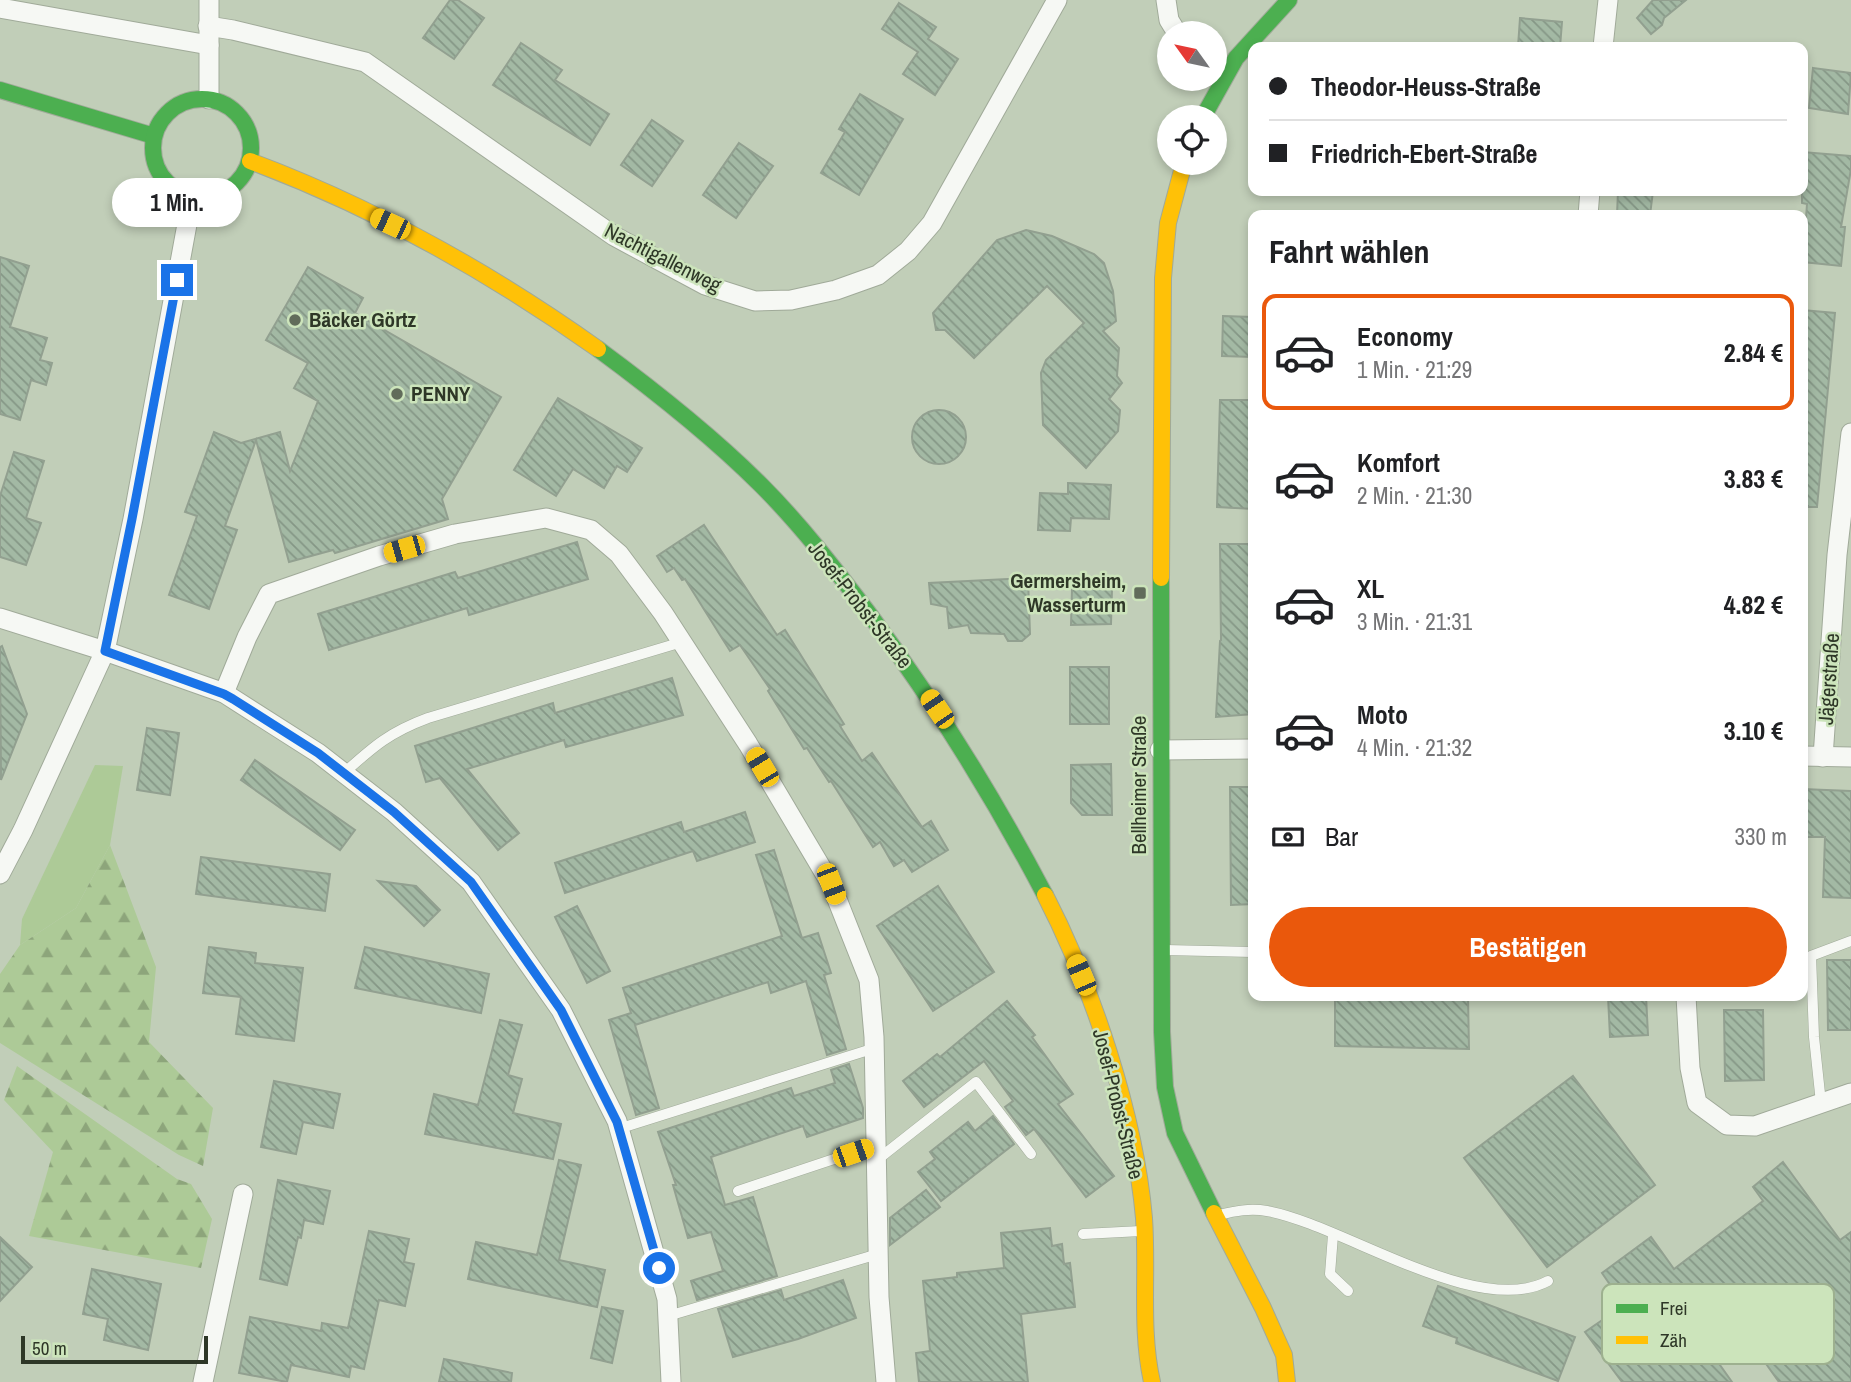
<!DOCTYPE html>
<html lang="de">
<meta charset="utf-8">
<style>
body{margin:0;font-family:"Archivo Narrow",sans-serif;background:#f2f2f2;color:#202124;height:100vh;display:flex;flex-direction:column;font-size:26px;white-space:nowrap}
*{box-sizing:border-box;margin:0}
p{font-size:23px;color:#757577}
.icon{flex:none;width:38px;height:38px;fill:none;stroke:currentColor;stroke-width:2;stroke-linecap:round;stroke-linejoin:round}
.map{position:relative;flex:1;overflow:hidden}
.details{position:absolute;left:1248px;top:210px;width:560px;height:791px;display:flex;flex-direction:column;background:#fff;border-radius:14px;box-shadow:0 4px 10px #0003}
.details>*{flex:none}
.top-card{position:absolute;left:1248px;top:42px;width:560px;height:154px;border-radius:14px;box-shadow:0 4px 10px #0003;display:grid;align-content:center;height:154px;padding:0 21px;background:#fff}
.needle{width:46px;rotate:303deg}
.controls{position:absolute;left:1157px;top:21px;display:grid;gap:14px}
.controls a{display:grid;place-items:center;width:70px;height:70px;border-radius:50%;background:#fff;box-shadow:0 4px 10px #0003;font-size:35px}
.scale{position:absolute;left:21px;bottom:18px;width:187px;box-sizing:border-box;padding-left:7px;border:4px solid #2e3727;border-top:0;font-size:19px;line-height:24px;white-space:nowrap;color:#2e3727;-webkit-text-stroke:5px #cce4bb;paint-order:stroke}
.end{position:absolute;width:32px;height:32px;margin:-16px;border:9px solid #1a73e8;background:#fff;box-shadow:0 0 0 4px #fff}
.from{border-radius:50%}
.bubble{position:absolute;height:49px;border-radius:24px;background:#fff;box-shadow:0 4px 10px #0003;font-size:23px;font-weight:800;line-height:49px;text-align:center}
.car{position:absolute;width:21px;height:42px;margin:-21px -10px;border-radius:9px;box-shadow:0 0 5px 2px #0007;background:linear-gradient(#f5c518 24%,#345 0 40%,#f5c518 0 76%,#345 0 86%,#f5c518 0)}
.top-card b{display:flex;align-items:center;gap:24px;height:66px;font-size:26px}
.top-card b+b{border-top:2px solid #e0e0e0}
.top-card i{width:18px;height:18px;background:#202124}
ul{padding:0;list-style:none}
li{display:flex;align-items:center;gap:21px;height:116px;margin:0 14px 10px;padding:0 7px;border:4px solid transparent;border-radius:14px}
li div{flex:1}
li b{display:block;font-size:26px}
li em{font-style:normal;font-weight:800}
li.on{border-color:#ea580c}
li>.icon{width:63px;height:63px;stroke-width:1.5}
h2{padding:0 21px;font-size:32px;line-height:84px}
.pay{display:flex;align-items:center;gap:18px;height:77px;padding:0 21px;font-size:26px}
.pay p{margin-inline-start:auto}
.primary-button{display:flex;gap:14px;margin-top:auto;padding:14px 21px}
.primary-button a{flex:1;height:80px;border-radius:42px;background:#ea580c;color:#fff;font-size:28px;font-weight:800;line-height:80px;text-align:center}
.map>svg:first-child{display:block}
.grass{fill:#adca97}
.forest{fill:url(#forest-firs)}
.building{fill:url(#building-back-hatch);stroke:#92a090;stroke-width:2}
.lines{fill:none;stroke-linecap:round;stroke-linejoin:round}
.lane-casing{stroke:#a0aa99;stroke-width:11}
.street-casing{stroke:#a0aa99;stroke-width:21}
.fast-casing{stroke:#a0aa99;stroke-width:18}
.slow-casing{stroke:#a0aa99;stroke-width:18}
.lane{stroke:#f6f8f4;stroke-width:10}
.street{stroke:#f6f8f4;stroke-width:19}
.fast{stroke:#4caf50;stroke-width:16}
.slow{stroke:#ffc107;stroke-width:16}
.route{stroke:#1a73e8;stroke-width:9}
.poi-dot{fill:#616c5a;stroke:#cce4bb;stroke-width:2.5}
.labels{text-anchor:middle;stroke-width:5;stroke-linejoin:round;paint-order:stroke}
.street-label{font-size:21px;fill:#2e3727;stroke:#cce4bb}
.poi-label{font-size:21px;font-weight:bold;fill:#2e3727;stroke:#cce4bb;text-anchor:start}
.key{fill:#cce4bb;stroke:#9db08f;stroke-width:2}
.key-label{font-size:19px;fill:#2e3727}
</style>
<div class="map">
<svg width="1851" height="1382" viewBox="0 0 1851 1382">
<defs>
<pattern id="forest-firs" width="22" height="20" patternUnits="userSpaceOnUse" patternTransform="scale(1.75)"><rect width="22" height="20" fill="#adca97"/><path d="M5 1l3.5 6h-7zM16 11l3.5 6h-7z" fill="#8da57b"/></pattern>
<pattern id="building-back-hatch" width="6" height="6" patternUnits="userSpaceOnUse" patternTransform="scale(1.75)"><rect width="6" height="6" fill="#a3b9a4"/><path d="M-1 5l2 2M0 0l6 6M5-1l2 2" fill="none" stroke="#859786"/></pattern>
</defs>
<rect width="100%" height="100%" fill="#c1ceb8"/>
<path class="grass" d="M95,765l28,1 -13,79 -34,63 -56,37 2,-26z"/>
<g class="forest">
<path d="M110,845l46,122 -7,75 64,66 -10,58 -24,-11 -179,-112v-69l20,-29 56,-37z"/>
<path d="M17,1066l160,113 14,5 21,35 -11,49 -172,-32 24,-84 -49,-52z"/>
</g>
<g class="building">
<path d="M450,0h8l26,18 -30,41 -31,-21z"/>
<path d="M1653,0h33l-22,18 -2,7 -11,9 -14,-16z"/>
<path d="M899,3l37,24 -8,12 30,20 -23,36 -32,-21 15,-22 -36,-23z"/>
<path d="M1520,18l42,4 -2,25h-42z"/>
<path d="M521,43l41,27 -7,10 54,34 -19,31 -97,-60z"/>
<path d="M1813,68l38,5 -3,41 -39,-6z"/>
<path d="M860,94l43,25 -44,76 -38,-22 24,-41 -6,-3z"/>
<path d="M652,120l31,21 -31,45 -31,-21z"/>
<path d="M739,143l34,23 -37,52 -33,-23z"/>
<path d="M1802,152l49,4v13l-10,58h4l-4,39 -38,-4 4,-58 -5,-1z"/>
<path d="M1618,191h35l-3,24h-33z"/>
<path d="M1026,230l26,6 42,18 10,9 9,28 3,30 -13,10 16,17 -2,28 5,7 -13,16 11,11 -2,21 -32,37 -43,-43 -2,-52 5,-13 38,-37 -37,-37 -73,72 -29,-28h-9l-3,-17 64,-73z"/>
<path d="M0,257l29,9 -19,61 37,11 -7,22 12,3 -6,22 -15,-5 -11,40 -20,-6z"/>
<path d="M308,267l55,31 -8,15 146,84 -59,102 6,20 -113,34 -2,-3 -44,12 -33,-122 -31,86 12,4 -28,79 -40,-14 28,-79 -12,-4 29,-80 27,11 39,-11 10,39 28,-70 -24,-13 14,-25 -42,-23z"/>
<path d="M1802,310l33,3 -18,194h-15z"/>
<path d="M1223,316l30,1v40l-31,-1z"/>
<path d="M558,398l84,50 -15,24 -10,-6 -13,22 -31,-19 -17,27 -42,-26z"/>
<path d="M1220,400h33v109l-36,-2z"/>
<circle cx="939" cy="437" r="27"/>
<path d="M14,452l30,9 -18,57 15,5 -15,42 -26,-8v-61z"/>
<path d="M1068,483l43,2 -2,34 -38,-1 -1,13 -32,-1 2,-37 28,1z"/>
<path d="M704,525l73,110 8,-5 59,94 -4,2 22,35 10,-8 50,74 9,-6 17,29 -36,22 -8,-12 -10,6 -14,-24 -7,5 -42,-66 -2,1 -22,-34 -3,1 -36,-58 2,-2 -30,-44 -10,6 -45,-72 -3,1 -8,-12 -7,4 -10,-16z"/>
<path d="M577,542l11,37 -119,36 -2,-7 -138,42 -11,-36 137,-42 3,6z"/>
<path d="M1220,544h33v170l-37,3 4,-76 1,-1z"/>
<path d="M1028,578l2,56 -8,7h-14l-4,-7 -33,-1 -3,-8 -19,3 -2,-21 -16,-3 -2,-21z"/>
<path d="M1072,589h40l-1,35 -40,1z"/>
<path d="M2,646l25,68 -26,66 -1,-133z"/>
<rect x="1070" y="667" width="39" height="57"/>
<path d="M672,678l11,37 -117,32 -2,-7 -97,29 52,64 -21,17 -58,-72 -14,4 -11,-36 138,-43 2,10z"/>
<path d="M147,728l32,5 -9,62 -33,-5z"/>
<path d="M255,760l100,70 -15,20 -99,-70z"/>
<path d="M1111,764l1,51h-30l-11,-12v-38z"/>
<path d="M1230,787h23v117l-22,1z"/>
<path d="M1802,789l49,2v107l-28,-1 2,-60h-23z"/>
<path d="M745,812l10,30 -58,19 -4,-10 -128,42 -10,-30 126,-41 3,10z"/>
<path d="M774,850l28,88 16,-5 13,40 -7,2 22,74 -19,6 -21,-74 -35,12 -3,-11 -133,43 24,83 -23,7 -27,-95 22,-7 -8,-25 159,-52 -26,-81z"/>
<path d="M201,857l129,17 -5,37 -129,-17z"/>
<path d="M378,881l38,5 24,24 -16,16z"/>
<path d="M938,886l56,86 -61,39 -56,-85z"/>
<path d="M577,906l33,65 -23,12 -32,-66z"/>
<path d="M209,947l47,6 -1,10 48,5 -9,73 -58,-7 5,-37 -38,-4z"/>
<path d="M365,947l124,27 -8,39 -126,-25z"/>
<path d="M1827,960h24v70h-23z"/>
<path d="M1335,996h133l1,53 -134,-3z"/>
<path d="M1608,996h38l2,39 -38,2z"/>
<path d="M1007,1001l28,34 -3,2 41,57 -15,10 56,72 -28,21 -52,-68 -8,6 -21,-28 8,-6 -29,-40 -60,46 -21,-26 34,-27 3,3z"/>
<path d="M1724,1010h39l1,70 -39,1z"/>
<path d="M500,1020l22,5 -14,50 14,4 -9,34 48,11 -8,35 -128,-25 9,-40 44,11z"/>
<path d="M849,1064l14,44v10l-56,19 -4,-11 -92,31 14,48 28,-8 24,79 -80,24 -6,-19 32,-10 -12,-39 -23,6 -15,-53h3l-18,-53 133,-44 3,8 41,-13 -4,-13z"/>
<path d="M1573,1076l82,109 -108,82 -83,-109z"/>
<path d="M274,1081l66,13 -7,34 -30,-6 -7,32 -35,-7z"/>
<path d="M993,1116l21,28 -73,57 -23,-29 17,-13 -5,-7 38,-30 7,9z"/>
<path d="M559,1160l22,5 -22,95 46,10 -8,37 -129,-28 8,-37 61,13z"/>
<path d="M1783,1162l57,78 11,-8v150h-72l-55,-77 -31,22 39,55h-110l-37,-50 39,-27 -22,-32 49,-36 23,32 89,-68 -10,-14z"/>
<path d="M278,1180l52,11 -7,33 -19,-4 -3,18 -3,-1 -11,48 -27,-6z"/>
<path d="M926,1190l14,17 -50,38v-27z"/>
<path d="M1050,1228l2,18 10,-2 2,20 6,-1 5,44 -54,7 7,68h-109l-3,-29 14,-2 -7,-70 34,-4v-4l47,-5 -3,-35z"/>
<path d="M369,1231l40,8 -5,23 10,2 -9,42 -26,-6 -15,69 -13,-3 -2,11 -58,-12 -4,17 -48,-9 11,-56 71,14 1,-8 26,5z"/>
<path d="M0,1237l32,30 -32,34z"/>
<path d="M92,1269l69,15 -13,66 -44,-10 4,-21 -25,-5z"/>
<path d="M843,1280l13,38 -58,21 -65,18 -15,-48 63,-19 3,10z"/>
<path d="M1438,1286l137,51 -17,44 -102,-38 1,-5 -34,-12z"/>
<path d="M602,1307l21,4 -11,52 -21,-5z"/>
<path d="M444,1359l68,14 -1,9h-72z"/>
</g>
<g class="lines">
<defs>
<g id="lane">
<path d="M344,773c30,-27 46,-41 84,-55l254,-76"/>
<path d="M1165,950l88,2"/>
<path d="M1821,1103l-7,-66 -3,-81 40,-15"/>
<path d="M618,1129l257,-81"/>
<path d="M877,1160l99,-78 55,72"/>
<path d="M738,1191l138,-46"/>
<path d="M1219,1215c16,-4 31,-7 48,-4 74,13 210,108 281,70"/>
<path d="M1083,1234l58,-3"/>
<path d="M1333,1235l-3,39 18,17"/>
<path d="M668,1316l210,-62"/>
</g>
<g id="street">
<path d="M1166,0l3,20 8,13"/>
<path d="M0,8l209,37"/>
<path d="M208,26l25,4 132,32 249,174 91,49 50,16 36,-1 45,-10 42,-15 30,-24 24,-28 125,-223"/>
<path d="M1603,47l5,-47"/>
<path d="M209,99v-99"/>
<path d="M1588,215l2,-24"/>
<path d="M0,618l105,33 119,42 94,60 76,59 77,70 90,128 56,111 50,178 4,83"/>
<path d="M224,693l23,-56 22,-43 110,-38 76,-22 91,-16 45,12 28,24 44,59 85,131 83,140 38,96 5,57 5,260 7,85"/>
<path d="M1160,750l93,-1"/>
<path d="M1802,756l49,1"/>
<path d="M1823,757l14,-202 14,-122"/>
<path d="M0,874l23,-44 82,-179 28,-132 59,-322"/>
<path d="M1686,996l4,72 7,35 30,22 28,1 96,-33"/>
<path d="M203,1382l40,-188"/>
</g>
<g id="fast">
<path d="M0,90l154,46"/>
<circle cx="202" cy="148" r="49"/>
<path d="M1203,117l33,-59 53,-58"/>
<path d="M598,349c57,42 113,86 163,136 39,39 73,83 106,126 67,90 126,185 178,284"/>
<path d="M1161,578l1,454 3,55 10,46 39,80"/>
</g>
<g id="slow">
<path d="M250,161c123,46 241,112 348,188"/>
<path d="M1161,578l2,-300 5,-55 16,-60"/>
<path d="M1045,895c47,91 90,220 99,323 4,55 -4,110 8,164"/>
<path d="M1214,1213l49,95 21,47 3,27"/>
</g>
</defs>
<use href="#lane" class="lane-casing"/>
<use href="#street" class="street-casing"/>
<use href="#fast" class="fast-casing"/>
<use href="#slow" class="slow-casing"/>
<use href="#lane" class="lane"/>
<use href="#street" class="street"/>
<use href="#fast" class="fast"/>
<use href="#slow" class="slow"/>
</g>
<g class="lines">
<path class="route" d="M177,280l-45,239 -27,132 119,43 9,5 85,54 76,59 77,70 90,128 56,112 42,146"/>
</g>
<g class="poi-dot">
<circle cx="295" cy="320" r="7"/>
<circle cx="397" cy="394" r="7"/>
<rect x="1133" y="586" width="14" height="14" rx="3.5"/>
</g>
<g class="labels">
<g class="street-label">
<text transform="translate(663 258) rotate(27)" y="7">Nachtigallenweg</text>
<text transform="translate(860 605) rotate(52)" y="7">Josef-Probst-Straße</text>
<text transform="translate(1829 679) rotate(-86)" y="7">Jägerstraße</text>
<text transform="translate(1139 785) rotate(-90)" y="7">Bellheimer Straße</text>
<text transform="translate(1118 1104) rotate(76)" y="7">Josef-Probst-Straße</text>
</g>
<g class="poi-label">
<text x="309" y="327">Bäcker Görtz</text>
<text x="411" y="401">PENNY</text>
<text x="1126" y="588" text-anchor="end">Germersheim,<tspan x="1126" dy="24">Wasserturm</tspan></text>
</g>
</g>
<rect x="1602" y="1284" width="232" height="80" rx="10" class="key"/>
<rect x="1616" y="1304" width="32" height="9" fill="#4caf50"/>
<rect x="1616" y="1336" width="32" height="8" fill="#ffc107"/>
<g class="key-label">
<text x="1660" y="1315">Frei</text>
<text x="1660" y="1347">Zäh</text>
</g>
</svg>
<div class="controls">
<a><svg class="needle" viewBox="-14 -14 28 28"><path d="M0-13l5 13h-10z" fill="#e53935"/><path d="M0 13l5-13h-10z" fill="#757577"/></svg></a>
<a><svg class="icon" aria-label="locate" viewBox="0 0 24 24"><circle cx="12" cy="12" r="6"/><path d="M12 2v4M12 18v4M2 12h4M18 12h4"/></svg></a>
</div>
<div class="scale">50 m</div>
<i class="end from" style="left:659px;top:1268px"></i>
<i class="end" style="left:177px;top:280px"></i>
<div class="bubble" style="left:112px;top:178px;width:130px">1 Min.</div>
<i class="car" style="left:390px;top:224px;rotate:295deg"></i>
<i class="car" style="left:404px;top:549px;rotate:254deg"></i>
<i class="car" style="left:937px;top:709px;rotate:326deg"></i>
<i class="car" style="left:762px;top:767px;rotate:329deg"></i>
<i class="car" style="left:831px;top:884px;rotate:159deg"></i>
<i class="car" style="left:1081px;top:975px;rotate:337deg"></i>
<i class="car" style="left:853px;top:1153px;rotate:71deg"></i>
<div class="top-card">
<b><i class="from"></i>Theodor-Heuss-Straße</b>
<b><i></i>Friedrich-Ebert-Straße</b>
</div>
<section class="details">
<h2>Fahrt wählen</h2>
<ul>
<li class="on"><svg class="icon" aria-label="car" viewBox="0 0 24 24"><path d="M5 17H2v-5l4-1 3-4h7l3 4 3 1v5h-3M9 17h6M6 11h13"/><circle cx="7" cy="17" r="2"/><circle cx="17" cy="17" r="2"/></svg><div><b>Economy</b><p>1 Min. · 21:29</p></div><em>2.84 €</em></li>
<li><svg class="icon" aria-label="car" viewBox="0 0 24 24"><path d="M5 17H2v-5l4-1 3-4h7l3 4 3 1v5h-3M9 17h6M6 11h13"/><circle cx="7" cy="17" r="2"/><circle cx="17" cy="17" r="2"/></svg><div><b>Komfort</b><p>2 Min. · 21:30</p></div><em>3.83 €</em></li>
<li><svg class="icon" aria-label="car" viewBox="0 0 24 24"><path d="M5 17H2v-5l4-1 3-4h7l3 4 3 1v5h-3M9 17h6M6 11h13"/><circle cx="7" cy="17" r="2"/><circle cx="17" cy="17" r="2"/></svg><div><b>XL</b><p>3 Min. · 21:31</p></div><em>4.82 €</em></li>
<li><svg class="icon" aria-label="car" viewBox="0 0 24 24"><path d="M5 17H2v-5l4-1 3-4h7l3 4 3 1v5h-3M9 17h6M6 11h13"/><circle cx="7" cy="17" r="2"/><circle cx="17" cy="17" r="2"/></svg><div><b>Moto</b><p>4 Min. · 21:32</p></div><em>3.10 €</em></li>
</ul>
<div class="pay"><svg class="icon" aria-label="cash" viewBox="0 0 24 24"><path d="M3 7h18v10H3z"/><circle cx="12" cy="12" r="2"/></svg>Bar<p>330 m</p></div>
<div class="primary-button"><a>Bestätigen</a></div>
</section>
</div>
